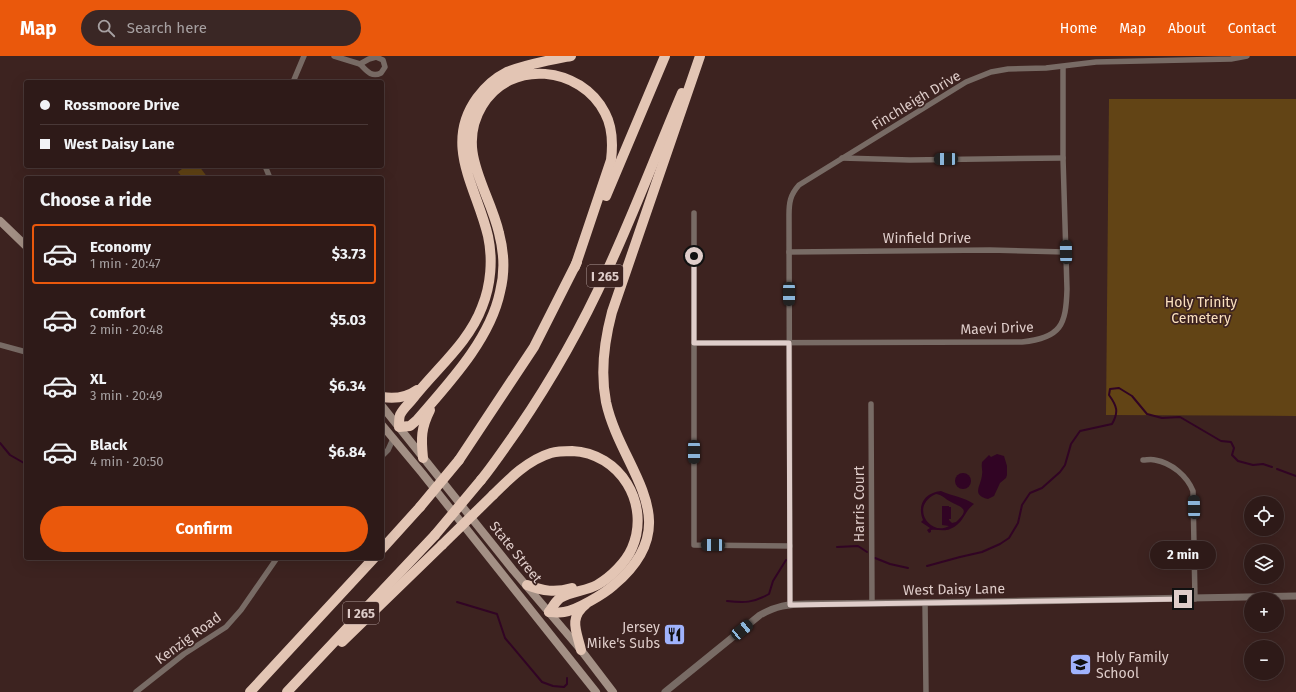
<!DOCTYPE html>
<meta charset="utf-8">
<style>
body{margin:0;font-family:"Fira Sans",sans-serif;background:#3a2725;color:#f1f3f6;height:100vh;display:flex;flex-direction:column;font-size:15px;white-space:nowrap}
*{box-sizing:border-box;margin:0}
p{font-size:13px;color:#a7a1a2}
.icon{flex:none;width:22px;height:22px;fill:none;stroke:currentColor;stroke-width:2;stroke-linecap:round;stroke-linejoin:round}
.map{position:relative;flex:1;overflow:hidden}
.sheet{position:absolute;left:24px;top:120px;width:360px;height:384px;display:flex;flex-direction:column;background:#2e1a18;border-radius:4px;box-shadow:0 4px 16px #0002,0 0 0 1px #493837}
.sheet>*{flex:none}
.banner{position:absolute;left:24px;top:24px;width:360px;height:88px;border-radius:4px;box-shadow:0 4px 16px #0002,0 0 0 1px #493837;display:grid;align-content:center;height:88px;padding:0 16px;background:#2e1a18}
.fabs{position:absolute;left:1244px;top:440px;display:grid;gap:8px}
.fabs a{display:grid;place-items:center;width:40px;height:40px;border-radius:50%;background:#2e1a18;box-shadow:0 4px 16px #0002,0 0 0 1px #493837;font-size:20px}
.end{position:absolute;width:18px;height:18px;margin:-9px;border:5px solid #dfcdca;background:#111;box-shadow:0 0 0 2px #111}
.from{border-radius:50%}
.bubble{position:absolute;height:28px;border-radius:14px;background:#2e1a18;box-shadow:0 4px 16px #0002,0 0 0 1px #493837;font-size:13px;font-weight:700;line-height:28px;text-align:center}
.car{position:absolute;width:12px;height:24px;margin:-12px -6px;border-radius:5px;box-shadow:0 0 3px 1px #0007;background:linear-gradient(#222 24%,#8ab4d8 0 40%,#222 0 76%,#8ab4d8 0 86%,#222 0)}
.banner b{display:flex;align-items:center;gap:14px;height:38px;font-size:15px}
.banner b+b{border-top:1px solid #493837}
.banner i{width:10px;height:10px;background:#f1f3f6}
ul{padding:0;list-style:none}
li{display:flex;align-items:center;gap:12px;height:60px;margin:0 8px 6px;padding:0 8px;border:2px solid transparent;border-radius:4px}
li div{flex:1}
li b{display:block;font-size:15px}
li em{font-style:normal;font-weight:700}
li.active{border-color:#ea580c}
li>.icon{width:36px;height:36px;stroke-width:1.5}
h2{padding:0 16px;font-size:18px;line-height:48px}
.button{display:flex;gap:8px;margin-top:auto;padding:8px 16px}
.button a{flex:1;height:46px;border-radius:24px;background:#ea580c;color:#fff;font-size:16px;font-weight:700;line-height:46px;text-align:center}
header{display:flex;align-items:center;gap:24px;box-sizing:border-box;height:56px;padding:0 20px;background:#ea580c;color:#fff}
header strong{font-size:19px}
nav{display:flex;gap:22px;margin-inline-start:auto;font-size:14px}
.search{width:280px;height:36px;background:#3a2725;display:flex;align-items:center;gap:10px;box-sizing:border-box;padding:0 14px;border-radius:22px;color:#a7a1a2;font-size:15px}
.map>svg:first-child{display:block}
.green{fill:#624415}
.water{fill:#310424;fill-rule:evenodd}
.lines{fill:none;stroke-linecap:round;stroke-linejoin:round}
.stream{stroke:#310424;stroke-width:2}
.minor{stroke:#786b65;stroke-width:5.5}
.tertiary{stroke:#786b65;stroke-width:7}
.secondary{stroke:#a39085;stroke-width:8}
.motorway{stroke:#e3c5b4;stroke-width:10}
.motorway-bridge{stroke:#e3c5b4;stroke-width:10}
.route{stroke:#dfcdca;stroke-width:5}
.labels{text-anchor:middle;stroke-width:3.5;stroke-linejoin:round;paint-order:stroke}
.shield{fill:#3d2320;stroke:#ae9a97;stroke-width:1}
.shield-label{font-size:13px;font-weight:bold;fill:#dfcdca}
.street-label{font-size:14px;fill:#dfcdca;stroke:#3d2320}
.park-label{font-size:14px;fill:#fae0be;stroke:#3d2320}
.poi-label{font-size:14px;fill:#dfcdca;stroke:#3d2320;text-anchor:end}
</style>
<header>
<strong>Map</strong>
<div class="search"><svg class="icon" aria-label="search" viewBox="0 0 24 24"><circle cx="10" cy="10" r="6"/><path d="M15 15l6 6"/></svg>Search here</div>
<nav><a>Home</a><a>Map</a><a>About</a><a>Contact</a></nav>
</header>
<div class="map">
<svg width="1296" height="636" viewBox="0 0 1296 636">
<rect width="100%" height="100%" fill="#3d2320"/>
<g class="green">
<path d="M1109,43h187v317l-190,-1z"/>
<path d="M186,110h13l9,12h-25l-5,-6z"/>
</g>
<g class="water">
<path d="M997,398l7,2 3,10v9l-1,3 -6,5 -6,13 -6,3c-17,-4 -7,-13 -6,-24 1,-4 -1,-8 0,-13l7,-7 2,2z"/>
<circle cx="963" cy="425" r="8"/>
<path d="M941,435c11,5 23,6 33,13 -11,8 -9,19 -24,25 -6,3 -13,0 -19,1v2l-2,1 -2,-3 3,-2 -9,-6 2,-2c-6,-15 1,-27 18,-29zM936,438c7,1 9,5 15,8 12,6 19,7 5,20l-4,1 -3,-3v-1h2v-12h-2v-1h-7v19l7,1c-19,11 -40,-20 -13,-32z"/>
</g>
<g class="lines">
<g class="stream">
<path d="M0,387l10,12 14,8h2"/>
<path d="M1277,413l19,7"/>
<path d="M837,491l21,-1 9,6"/>
<path d="M875,502l15,6 18,4"/>
<path d="M927,510l33,-9 22,-5 18,-8 9,-6 9,-15 4,-18 8,-12 12,-5 18,-16 5,-7 6,-21 9,-13 32,-7c7,-12 5,-18 -3,-29l1,-6 9,-1 13,8 15,18 15,4 18,-1 41,24 10,1 3,6 -2,7 6,6 15,4 10,-1 9,3"/>
<path d="M727,545c17,2 26,2 42,-7l4,-13 13,-21"/>
<path d="M457,546l40,12 8,24 37,44 11,4 11,1 3,-3v-6"/>
</g>
<g class="minor">
<path d="M334,0l26,8"/>
<path d="M376,1l7,3 2,7 -4,6c-10,5 -15,-3 -21,-9l9,-5z"/>
<path d="M293,26l11,-26"/>
<path d="M842,102l68,2 153,-2"/>
<path d="M265,110l5,12"/>
<path d="M694,157v332l96,1"/>
<path d="M789,196l201,-2 76,2"/>
<path d="M694,287l328,-1c39,-4 44,-17 45,-53l-4,-131v-91"/>
<path d="M0,289l26,7"/>
<path d="M871,348l1,199"/>
<path d="M382,400l6,-6 5,-11"/>
<path d="M1143,404c4,0 8,-1 12,0 17,3 32,16 38,31l2,108"/>
<path d="M925,546l1,90"/>
<path d="M790,549l-1,-390c0,-12 1,-20 10,-30l167,-103 25,-10 17,-3 38,-1 50,-6 135,-3 16,-3"/>
<path d="M136,636l48,-38 42,-27 15,-17 36,-52"/>
</g>
<path class="tertiary" d="M665,636l95,-77c16,-9 28,-11 46,-11l174,-2 316,-6"/>
<g class="secondary">
<path d="M0,165l26,25"/>
<path d="M382,350l131,164 68,80 32,42"/>
<path d="M382,369l40,48 174,219"/>
</g>
<g class="motorway">
<path d="M571,0c-21,4 -44,8 -64,16 -12,6 -22,15 -30,26 -34,47 0,90 11,138 5,23 3,49 -6,71 -13,35 -44,60 -67,89 -4,6 -12,12 -15,19 -1,3 -1,8 -1,12l11,-1 7,-6c31,-36 73,-80 83,-128 5,-19 4,-40 -1,-59 -10,-44 -44,-82 -17,-127 28,-48 99,-40 123,7 8,15 8,31 6,47l-36,107"/>
<path d="M606,140l59,-140"/>
<path d="M382,341c13,2 24,1 35,-7"/>
<path d="M423,402c-2,-20 -2,-30 7,-48"/>
<path d="M459,404l75,-113 43,-85"/>
<path d="M481,424c13,-16 25,-34 37,-51 34,-50 64,-103 89,-158 27,-58 50,-119 75,-178"/>
<path d="M493,439c17,-17 35,-35 58,-42 7,-2 15,-2 21,-2 48,2 79,53 60,97 -6,14 -21,29 -35,37 -11,6 -26,6 -37,13 -5,4 -8,10 -11,14"/>
<path d="M382,493l38,-42"/>
<path d="M527,529c16,6 28,8 45,3"/>
<path d="M549,556c5,0 10,1 15,0 13,-2 40,-18 50,-27 76,-64 7,-114 -8,-183 -6,-31 -2,-60 6,-90l88,-256"/>
<path d="M342,586l100,-97"/>
<path d="M581,594c-4,-18 -13,-32 5,-46"/>
<path d="M250,636l124,-134"/>
<path d="M287,636l148,-157"/>
</g>
<g class="motorway-bridge">
<path d="M420,451l39,-47"/>
<path d="M435,479l46,-55"/>
<path d="M442,489l51,-50"/>
</g>
</g>
<g class="lines">
<path class="route" d="M694,200v87h95l1,262 393,-6"/>
</g>
<defs>
<symbol id="restaurant-square" viewBox="-11 -11 22 22"><rect x="-9" y="-9" width="18" height="18" rx="4" fill="#a0b3fd" stroke="#3d2320"/><path d="M-5-6h1v4h1v-4h1v4h1v-4h1v5L-1.5 .5V6h-2V.5L-5-1ZM5-6V6H3V1.5H1.5Q1.5-4 5-6Z" fill="#111"/></symbol>
<symbol id="school-square" viewBox="-11 -11 22 22"><rect x="-9" y="-9" width="18" height="18" rx="4" fill="#a0b3fd" stroke="#3d2320"/><path d="M0-5L7-2L0 1L-7-2ZM-4 1L0 2.5L4 1V4Q0 6-4 4Z" fill="#111"/></symbol>
</defs>
<g fill-rule="evenodd">
<use href="#restaurant-square" x="662" y="566" width="25" height="25"/>
<use href="#school-square" x="1068" y="596" width="25" height="25"/>
</g>
<g class="labels">
<g class="shield">
<rect x="587" y="209" width="36" height="22" rx="3"/>
<rect x="343" y="546" width="36" height="22" rx="3"/>
</g>
<g class="shield-label">
<text x="605" y="225">I 265</text>
<text x="361" y="562">I 265</text>
</g>
<g class="street-label">
<text transform="translate(916 44) rotate(-31)" y="5">Finchleigh Drive</text>
<text x="927" y="187">Winfield Drive</text>
<text transform="translate(997 272) rotate(-2)" y="5">Maevi Drive</text>
<text transform="translate(859 448) rotate(-90)" y="5">Harris Court</text>
<text transform="translate(516 496) rotate(51)" y="5">State Street</text>
<text transform="translate(954 533) rotate(-1)" y="5">West Daisy Lane</text>
<text transform="translate(188 582) rotate(-36)" y="5">Kenzig Road</text>
</g>
<g class="park-label">
<text x="1201" y="251">Holy Trinity<tspan x="1201" dy="16">Cemetery</tspan></text>
</g>
<g class="poi-label">
<text x="660" y="576">Jersey<tspan x="660" dy="16">Mike's Subs</tspan></text>
<text x="1096" y="606" text-anchor="start">Holy Family<tspan x="1096" dy="16">School</tspan></text>
</g>
</g>
</svg>
<div class="fabs">
<a><svg class="icon" aria-label="locate" viewBox="0 0 24 24"><circle cx="12" cy="12" r="6"/><path d="M12 2v4M12 18v4M2 12h4M18 12h4"/></svg></a>
<a><svg class="icon" aria-label="layers" viewBox="0 0 24 24"><path d="M12 4l9 5-9 5-9-5zM3 14l9 5 9-5"/></svg></a>
<a>+</a>
<a>−</a>
</div>
<i class="end from" style="left:694px;top:200px"></i>
<i class="end" style="left:1183px;top:543px"></i>
<div class="bubble" style="left:1150px;top:485px;width:66px">2 min</div>
<i class="car" style="left:946px;top:103px;rotate:269deg"></i>
<i class="car" style="left:1066px;top:196px;rotate:359deg"></i>
<i class="car" style="left:789px;top:238px;rotate:180deg"></i>
<i class="car" style="left:694px;top:396px;rotate:180deg"></i>
<i class="car" style="left:1194px;top:451px;rotate:359deg"></i>
<i class="car" style="left:713px;top:489px;rotate:271deg"></i>
<i class="car" style="left:742px;top:574px;rotate:51deg"></i>
<div class="banner">
<b><i class="from"></i>Rossmoore Drive</b>
<b><i></i>West Daisy Lane</b>
</div>
<section class="sheet">
<h2>Choose a ride</h2>
<ul>
<li class="active"><svg class="icon" aria-label="car" viewBox="0 0 24 24"><path d="M5 17H2v-5l4-1 3-4h7l3 4 3 1v5h-3M9 17h6M6 11h13"/><circle cx="7" cy="17" r="2"/><circle cx="17" cy="17" r="2"/></svg><div><b>Economy</b><p>1 min · 20:47</p></div><em>$3.73</em></li>
<li><svg class="icon" aria-label="car" viewBox="0 0 24 24"><path d="M5 17H2v-5l4-1 3-4h7l3 4 3 1v5h-3M9 17h6M6 11h13"/><circle cx="7" cy="17" r="2"/><circle cx="17" cy="17" r="2"/></svg><div><b>Comfort</b><p>2 min · 20:48</p></div><em>$5.03</em></li>
<li><svg class="icon" aria-label="car" viewBox="0 0 24 24"><path d="M5 17H2v-5l4-1 3-4h7l3 4 3 1v5h-3M9 17h6M6 11h13"/><circle cx="7" cy="17" r="2"/><circle cx="17" cy="17" r="2"/></svg><div><b>XL</b><p>3 min · 20:49</p></div><em>$6.34</em></li>
<li><svg class="icon" aria-label="car" viewBox="0 0 24 24"><path d="M5 17H2v-5l4-1 3-4h7l3 4 3 1v5h-3M9 17h6M6 11h13"/><circle cx="7" cy="17" r="2"/><circle cx="17" cy="17" r="2"/></svg><div><b>Black</b><p>4 min · 20:50</p></div><em>$6.84</em></li>
</ul>
<div class="button"><a>Confirm</a></div>
</section>
</div>
